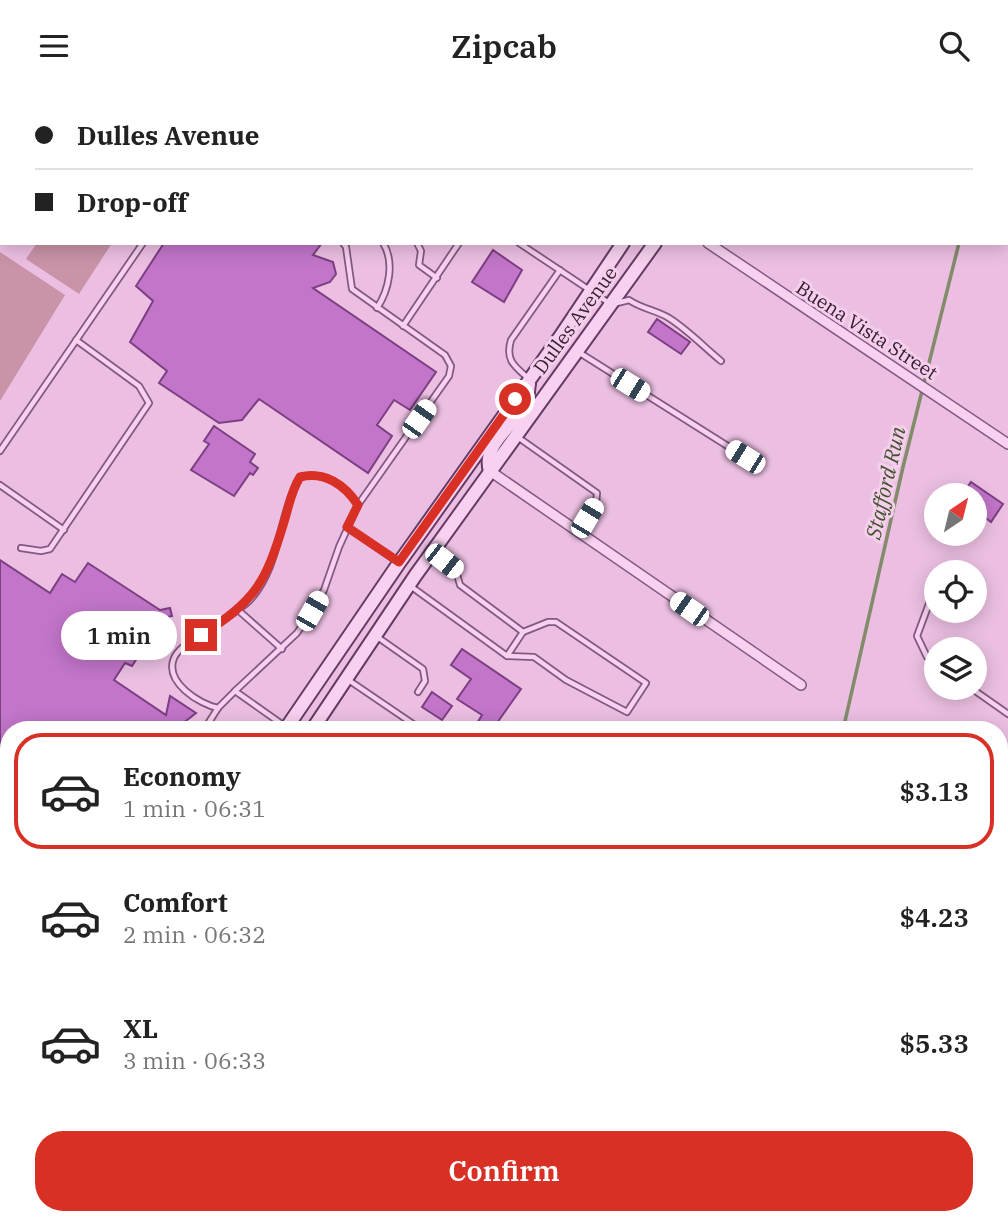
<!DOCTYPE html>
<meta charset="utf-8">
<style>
body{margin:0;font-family:"IBM Plex Serif",serif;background:#f2f2f2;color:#222;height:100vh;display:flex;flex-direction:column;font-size:26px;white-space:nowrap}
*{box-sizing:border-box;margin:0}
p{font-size:23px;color:#767676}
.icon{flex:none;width:38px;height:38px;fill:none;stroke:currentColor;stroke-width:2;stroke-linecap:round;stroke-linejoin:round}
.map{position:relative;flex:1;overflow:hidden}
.side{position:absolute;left:0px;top:630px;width:1008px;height:504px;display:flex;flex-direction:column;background:#fff;border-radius:28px 28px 0 0;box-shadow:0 4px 18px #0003}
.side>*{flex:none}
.guide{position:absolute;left:0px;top:0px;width:1008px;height:154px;box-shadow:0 4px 18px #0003;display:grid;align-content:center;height:154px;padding:0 35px;background:#fff}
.needle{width:46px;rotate:35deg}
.buttons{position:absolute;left:924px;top:392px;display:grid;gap:14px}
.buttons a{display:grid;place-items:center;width:63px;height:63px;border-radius:50%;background:#fff;box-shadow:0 4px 18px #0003;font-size:35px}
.end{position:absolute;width:32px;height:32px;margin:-16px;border:9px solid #d93025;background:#fff;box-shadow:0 0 0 4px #fff}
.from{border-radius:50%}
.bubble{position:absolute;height:49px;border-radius:24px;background:#fff;box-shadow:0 4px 18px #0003;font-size:23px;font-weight:600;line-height:49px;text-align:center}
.car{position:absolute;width:21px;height:42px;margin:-21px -10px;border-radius:9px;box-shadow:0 0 5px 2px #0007;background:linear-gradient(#fff 24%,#345 0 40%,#fff 0 76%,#345 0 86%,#fff 0)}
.guide b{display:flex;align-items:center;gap:24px;height:66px;font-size:26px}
.guide b+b{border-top:2px solid #e0e0e0}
.guide i{width:18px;height:18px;background:#222}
ul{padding:12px 0 0;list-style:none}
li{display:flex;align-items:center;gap:21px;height:116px;margin:0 14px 10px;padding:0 21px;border:4px solid transparent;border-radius:28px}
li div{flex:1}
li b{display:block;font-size:26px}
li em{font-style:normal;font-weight:600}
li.current{border-color:#d93025}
li>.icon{width:63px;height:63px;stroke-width:1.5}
.primary-button{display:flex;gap:14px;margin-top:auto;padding:14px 35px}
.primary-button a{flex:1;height:80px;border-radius:28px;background:#d93025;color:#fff;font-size:28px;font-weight:600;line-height:80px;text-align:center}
header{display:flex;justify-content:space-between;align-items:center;height:91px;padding:0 35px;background:#fff;font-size:32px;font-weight:600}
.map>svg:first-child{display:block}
.green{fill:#c993a8}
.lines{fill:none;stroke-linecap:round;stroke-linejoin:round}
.stream{stroke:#828b6a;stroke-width:3.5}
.building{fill:#c275c9;stroke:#7b3f82;stroke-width:2}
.lane-casing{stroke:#835882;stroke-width:8}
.street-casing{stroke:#835882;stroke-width:12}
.secondary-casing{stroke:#653b65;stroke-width:16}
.lane{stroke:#f7d1ef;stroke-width:4.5}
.street{stroke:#f7d1ef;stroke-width:9}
.secondary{stroke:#f7d1ef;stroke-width:12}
.route{stroke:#d93025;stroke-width:9}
.labels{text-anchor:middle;stroke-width:6;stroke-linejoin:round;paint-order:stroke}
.street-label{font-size:19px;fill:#331c33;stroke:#f4ceeb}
.water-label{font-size:21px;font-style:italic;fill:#41532c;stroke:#f4ceeb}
</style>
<header><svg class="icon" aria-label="menu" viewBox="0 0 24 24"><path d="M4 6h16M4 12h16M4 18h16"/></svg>Zipcab<svg class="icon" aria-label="search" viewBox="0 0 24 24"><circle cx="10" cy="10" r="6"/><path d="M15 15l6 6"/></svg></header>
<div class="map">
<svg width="1008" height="1134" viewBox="0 0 1008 1134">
<rect width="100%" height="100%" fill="#ecbfe2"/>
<g class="green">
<path d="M37,152h75l-33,51 -53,-35z"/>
<path d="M0,161l65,43 -65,106z"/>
</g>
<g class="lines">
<g class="stream">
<path d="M1006,109h2"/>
<path d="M843,639l60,-263 56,-224"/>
<path d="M838,1134l4,-9"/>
</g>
</g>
<g class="building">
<path d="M164,152h158l-9,12 20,7 3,12 -6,8 -17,6 123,84 -26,38 -16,-10 -17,25 15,11 -24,37 -109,-74 -17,21 -23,3 -60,-40 8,-12 -37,-29 23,-41 -17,-15z"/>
<path d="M493,159l29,20 -18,32 -32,-20z"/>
<path d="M657,228l33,23 -9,12 -33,-22z"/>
<path d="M214,335l41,28 -5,8 8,6 -5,7 -3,-2 -16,23 -43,-26 18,-26 -5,-3z"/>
<path d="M971,391l32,22 -12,18 -16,-12v-15h-13z"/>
<path d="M0,469l50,33 12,-19 13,8 13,-19 72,47 10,-2 2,8 -9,2 -31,48 -7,-3 -11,17 52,35 4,-19 26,17 -14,11 8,6h-181v23l-9,-6z"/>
<path d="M462,558l59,40 -29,41h-19l9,-15 -25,-16 14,-20 -20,-14z"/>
<path d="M432,601l20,14 -10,14 -20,-13z"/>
<path d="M250,1125h56l13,9h-56z"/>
</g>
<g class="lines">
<defs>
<g id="lane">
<path d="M294,0l3,2"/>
<path d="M247,2l1,-2"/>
<path d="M804,2l1,-2"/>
<path d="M417,152l4,8 -2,14 18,13"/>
<path d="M519,152l90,60"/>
<path d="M617,212l12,-3c13,9 27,10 40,18 19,12 35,29 52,43"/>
<path d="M377,217c12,-18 18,-46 6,-65"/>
<path d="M403,235l56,-83"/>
<path d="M580,262l165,104"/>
<path d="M529,288c-15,-13 -24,-19 -18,-39l49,-70"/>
<path d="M519,347l78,55 -1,10 -18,29"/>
<path d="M0,360l143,-208"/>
<path d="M0,394l64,45"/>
<path d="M347,436l51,35"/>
<path d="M21,457l20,3 9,-2 99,-146 -10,-17 -63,-46"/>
<path d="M433,461l23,19 4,14 63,47 -16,24"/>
<path d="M409,494l98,71 27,1 32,23 61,32 19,-29 -90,-61h-8l-25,10"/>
<path d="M936,509l-6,1 -13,35 10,21 9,7"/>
<path d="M238,519l44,39"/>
<path d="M376,545l47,33 2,12 -7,11"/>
<path d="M347,588l75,51"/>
<path d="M971,597l37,26"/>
<path d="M218,617c-19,-4 -54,-26 -44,-50 7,-18 59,-40 76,-58 31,-34 28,-85 50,-123 25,-6 45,8 58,28"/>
<path d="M286,636l-51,-36 62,-58 15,-22 12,-21 15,-43 19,-42 91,-129 2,-10 -6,-11 -93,-66 -6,-42 -3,-4"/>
<path d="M204,639l14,-22 17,-17"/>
<path d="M0,733l9,-12"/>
<path d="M999,834l9,6"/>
<path d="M71,1125l13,9"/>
<path d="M220,1125l-2,3 8,6"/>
</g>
<g id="street">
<path d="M456,0l3,2"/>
<path d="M603,2l2,-2"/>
<path d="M1006,16l2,-2"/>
<path d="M708,152l300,201"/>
<path d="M490,380l311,214"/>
<path d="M0,838l9,6"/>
<path d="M999,1078l9,6"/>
</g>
<g id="secondary">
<path d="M724,2l1,-2"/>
<path d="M757,2l2,-2"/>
<path d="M490,380c-9,-28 28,-47 37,-71 1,-4 1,-11 2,-16"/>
<path d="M285,639l114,-167 161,-226 63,-94"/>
<path d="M312,639l103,-154 240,-333"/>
<path d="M999,952l9,-13"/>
<path d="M0,1054l9,-13"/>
<path d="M0,1105l9,-13"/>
<path d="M875,1134l6,-9"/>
</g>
</defs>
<use href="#lane" class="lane-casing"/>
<use href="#street" class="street-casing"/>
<use href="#secondary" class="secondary-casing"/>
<use href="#lane" class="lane"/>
<use href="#street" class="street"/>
<use href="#secondary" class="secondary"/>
</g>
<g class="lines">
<path class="route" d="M201,544c54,-33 65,-53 83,-113 5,-16 7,-31 16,-45 25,-6 45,8 58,28l-11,22 52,35 116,-163"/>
</g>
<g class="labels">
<g class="street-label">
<text transform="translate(575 229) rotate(-54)" y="7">Dulles Avenue</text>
<text transform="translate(867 239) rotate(33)" y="7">Buena Vista Street</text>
</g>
<g class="water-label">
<text transform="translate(886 392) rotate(-77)" y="7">Stafford Run</text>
</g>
</g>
</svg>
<div class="buttons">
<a><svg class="needle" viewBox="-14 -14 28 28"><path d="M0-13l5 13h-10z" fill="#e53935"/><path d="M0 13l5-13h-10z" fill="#767676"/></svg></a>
<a><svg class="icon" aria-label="locate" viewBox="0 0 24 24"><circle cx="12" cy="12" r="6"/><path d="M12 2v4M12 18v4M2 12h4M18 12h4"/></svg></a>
<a><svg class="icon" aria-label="layers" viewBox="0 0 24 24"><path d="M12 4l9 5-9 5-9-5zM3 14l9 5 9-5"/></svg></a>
</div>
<i class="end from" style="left:515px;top:308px"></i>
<i class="end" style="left:201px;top:544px"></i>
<div class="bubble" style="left:61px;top:520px;width:116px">1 min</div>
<i class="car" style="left:630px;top:294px;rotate:122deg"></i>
<i class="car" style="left:419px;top:328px;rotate:35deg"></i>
<i class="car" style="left:745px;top:366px;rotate:302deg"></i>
<i class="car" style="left:587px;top:427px;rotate:31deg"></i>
<i class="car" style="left:444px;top:470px;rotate:128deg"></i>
<i class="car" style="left:689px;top:518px;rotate:305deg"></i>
<i class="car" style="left:312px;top:520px;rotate:30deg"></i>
<div class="guide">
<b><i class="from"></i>Dulles Avenue</b>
<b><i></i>Drop-off</b>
</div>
<section class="side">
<ul>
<li class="current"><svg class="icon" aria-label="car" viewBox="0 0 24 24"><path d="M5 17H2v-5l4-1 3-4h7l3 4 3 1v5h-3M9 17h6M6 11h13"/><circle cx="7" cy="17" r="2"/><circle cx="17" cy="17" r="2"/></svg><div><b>Economy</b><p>1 min · 06:31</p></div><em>$3.13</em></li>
<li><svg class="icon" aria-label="car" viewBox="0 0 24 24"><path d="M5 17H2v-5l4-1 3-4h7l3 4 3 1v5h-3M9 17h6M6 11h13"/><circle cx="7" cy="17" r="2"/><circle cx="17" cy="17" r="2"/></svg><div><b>Comfort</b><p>2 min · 06:32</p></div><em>$4.23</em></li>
<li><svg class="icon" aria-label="car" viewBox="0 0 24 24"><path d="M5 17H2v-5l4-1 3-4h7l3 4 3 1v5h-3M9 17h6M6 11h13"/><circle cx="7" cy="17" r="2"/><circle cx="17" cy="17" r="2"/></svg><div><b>XL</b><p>3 min · 06:33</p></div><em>$5.33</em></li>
</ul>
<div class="primary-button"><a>Confirm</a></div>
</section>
</div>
